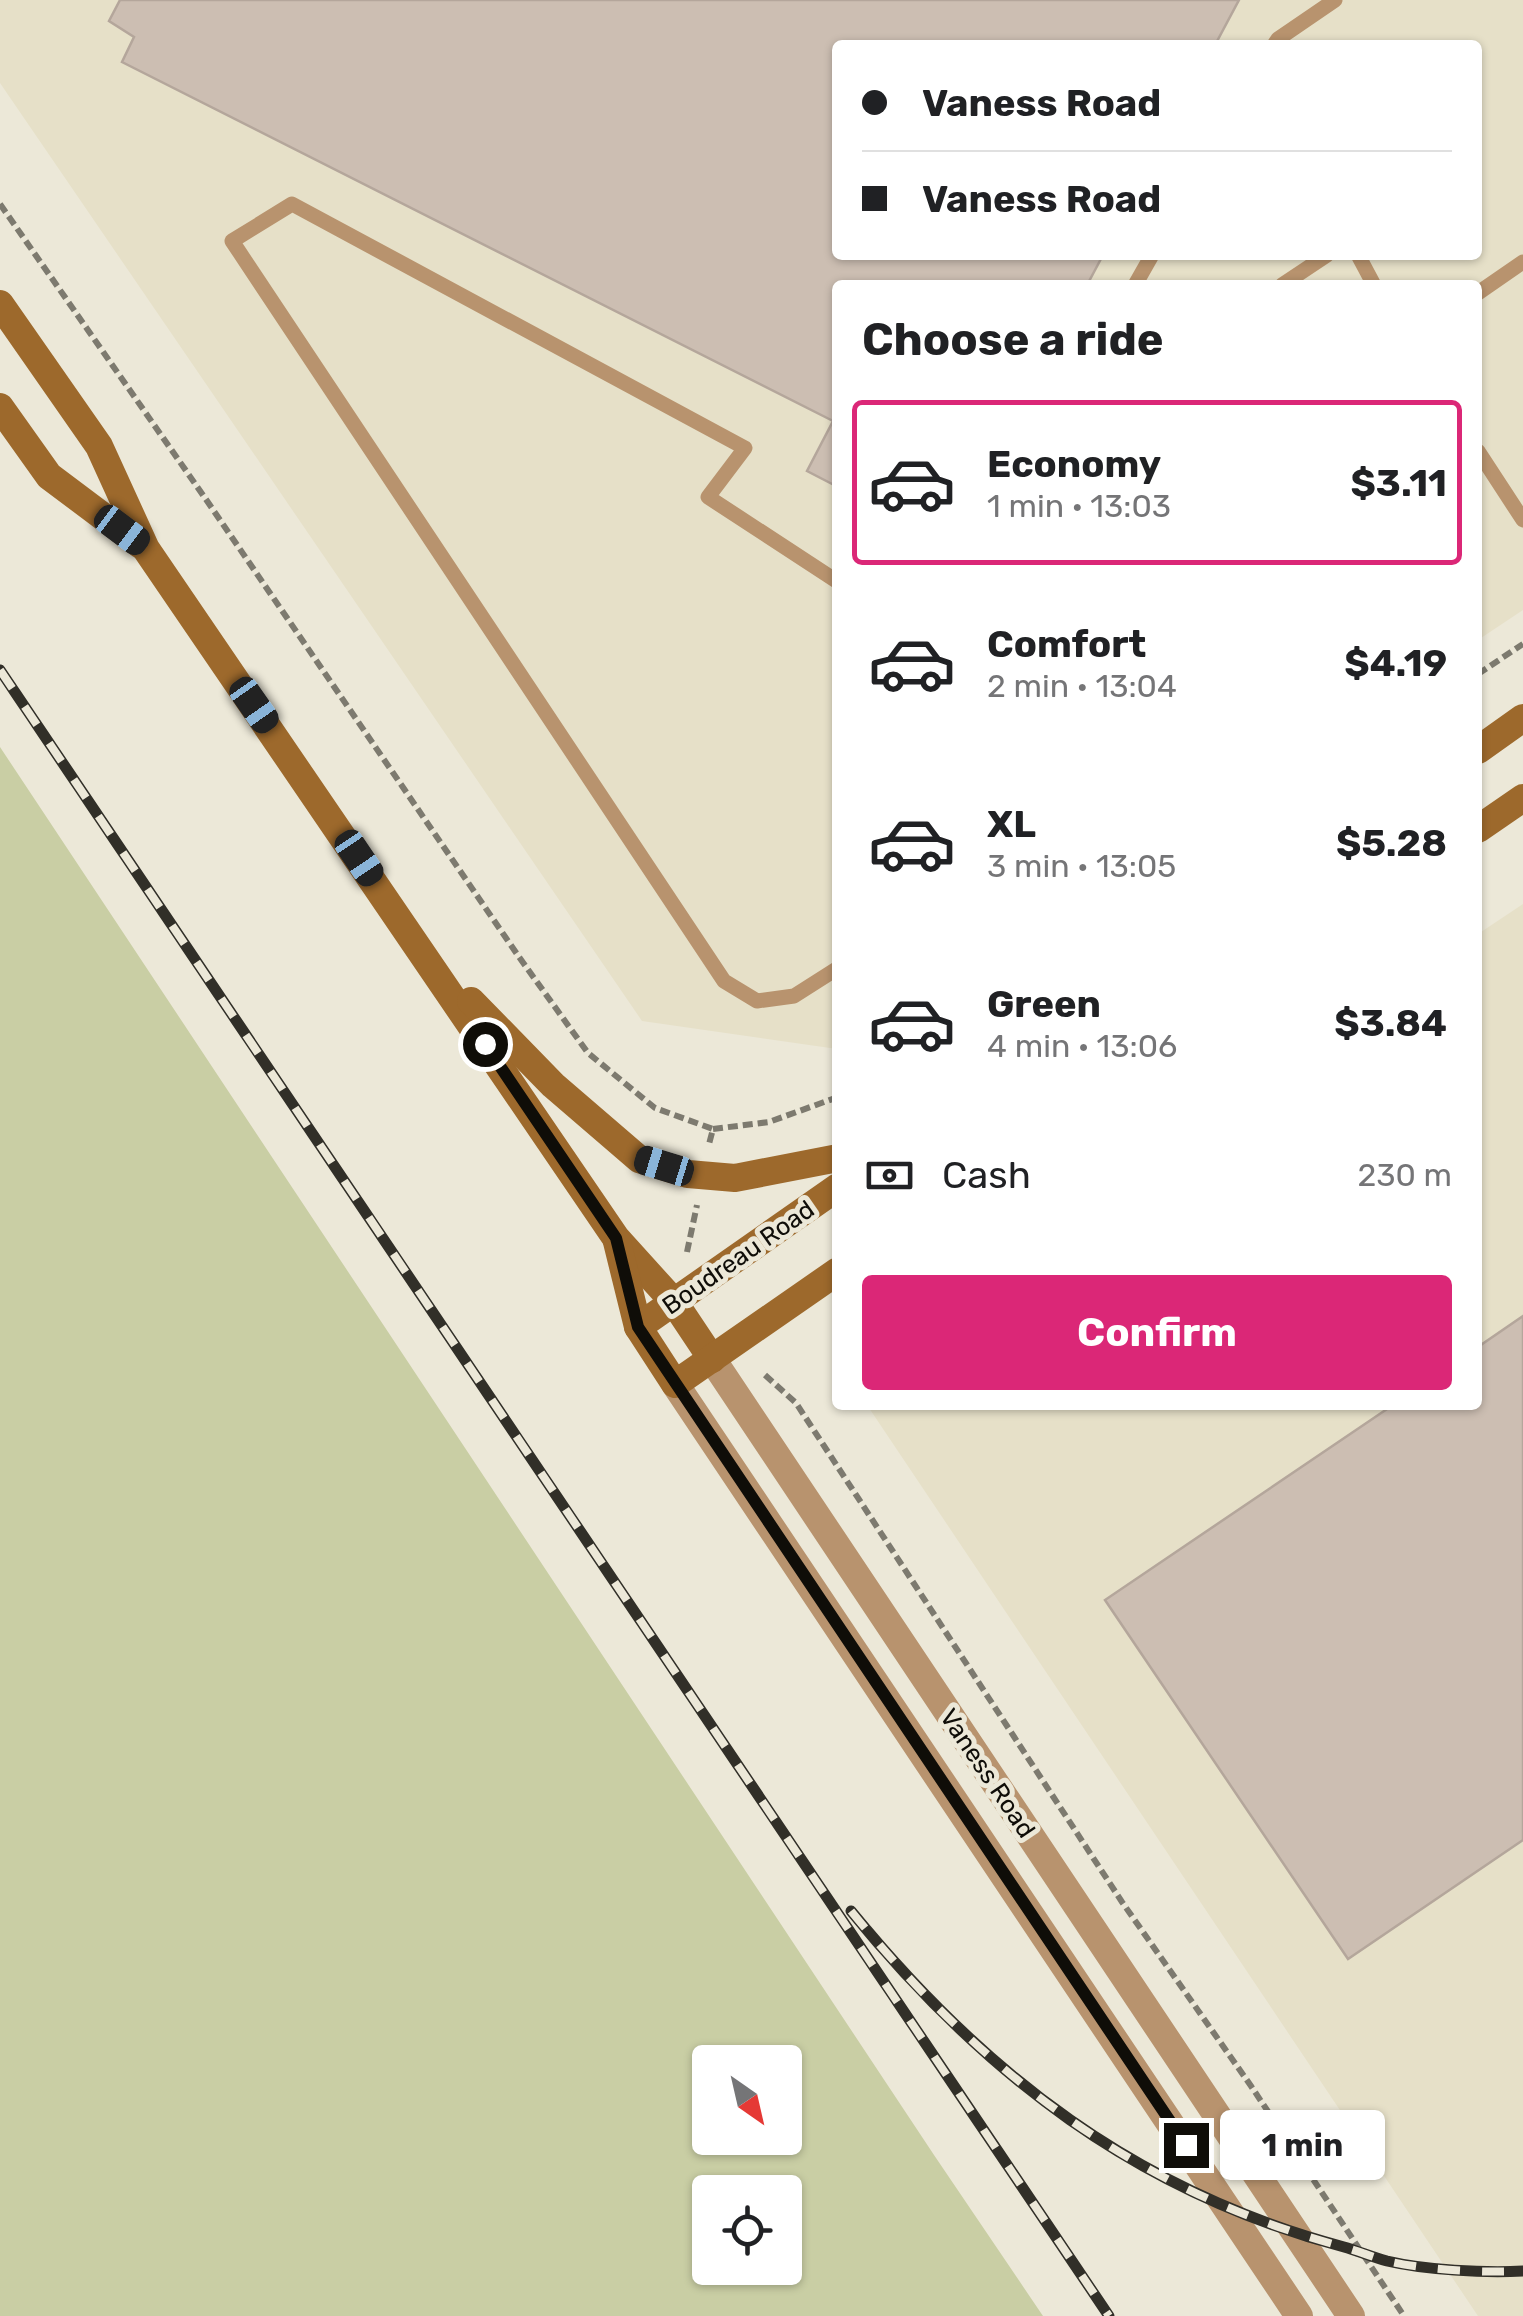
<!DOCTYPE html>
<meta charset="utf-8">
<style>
body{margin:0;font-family:Rubik,sans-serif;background:#f6f6f6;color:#202124;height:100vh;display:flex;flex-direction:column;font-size:38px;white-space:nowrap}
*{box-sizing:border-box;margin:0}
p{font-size:32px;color:#757577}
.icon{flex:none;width:55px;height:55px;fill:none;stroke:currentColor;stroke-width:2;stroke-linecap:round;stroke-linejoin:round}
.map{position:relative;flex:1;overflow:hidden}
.drawer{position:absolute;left:832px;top:280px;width:650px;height:1130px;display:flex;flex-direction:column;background:#fff;border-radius:10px;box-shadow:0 2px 8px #0004}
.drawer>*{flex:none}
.guide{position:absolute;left:832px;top:40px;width:650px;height:220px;border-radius:10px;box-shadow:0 2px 8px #0004;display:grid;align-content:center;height:220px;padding:0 30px;background:#fff}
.needle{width:65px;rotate:146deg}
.controls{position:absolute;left:692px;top:2045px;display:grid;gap:20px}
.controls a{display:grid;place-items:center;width:110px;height:110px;border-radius:10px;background:#fff;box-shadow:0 2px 8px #0004;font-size:50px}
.end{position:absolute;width:45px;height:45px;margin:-22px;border:12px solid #0f0d08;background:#fff;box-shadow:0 0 0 5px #fff}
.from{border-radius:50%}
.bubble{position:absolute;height:70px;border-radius:10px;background:#fff;box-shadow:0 2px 8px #0004;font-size:32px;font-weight:700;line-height:70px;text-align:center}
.car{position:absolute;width:30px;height:60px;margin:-30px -15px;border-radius:12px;box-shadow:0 0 8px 2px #0007;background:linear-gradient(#222 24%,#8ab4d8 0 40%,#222 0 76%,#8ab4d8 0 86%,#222 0)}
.guide b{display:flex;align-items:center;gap:35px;height:95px;font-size:38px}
.guide b+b{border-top:2px solid #e0e0e0}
.guide i{width:25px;height:25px;background:#202124}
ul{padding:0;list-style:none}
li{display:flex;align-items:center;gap:30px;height:165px;margin:0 20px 15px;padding:0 10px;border:5px solid transparent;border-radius:10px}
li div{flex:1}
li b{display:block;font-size:38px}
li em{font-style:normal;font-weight:700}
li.active{border-color:#db2777}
li>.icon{width:90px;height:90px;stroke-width:1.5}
h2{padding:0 30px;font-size:45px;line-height:120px}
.pay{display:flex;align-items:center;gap:25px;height:110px;padding:0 30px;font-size:38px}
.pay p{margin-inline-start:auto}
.action{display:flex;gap:20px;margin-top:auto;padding:20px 30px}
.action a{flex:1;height:115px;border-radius:10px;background:#db2777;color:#fff;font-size:40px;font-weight:700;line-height:115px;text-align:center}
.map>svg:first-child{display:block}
.built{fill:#e6e0c8;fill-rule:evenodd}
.green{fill:#c9cea4;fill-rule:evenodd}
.building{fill:#ccbeb2;stroke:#b4a69b;stroke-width:2.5}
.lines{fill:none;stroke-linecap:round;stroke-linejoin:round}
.path{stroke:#7d7a6f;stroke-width:6;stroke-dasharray:10 5;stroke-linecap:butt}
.service{stroke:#b8936e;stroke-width:15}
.tertiary{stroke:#b8936e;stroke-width:28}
.secondary{stroke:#9d692c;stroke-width:28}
.rail-casing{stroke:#312f28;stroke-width:11}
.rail{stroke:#ece8d8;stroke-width:8;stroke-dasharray:22;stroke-linecap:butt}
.route{stroke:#0f0d08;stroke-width:12}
.labels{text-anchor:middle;stroke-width:10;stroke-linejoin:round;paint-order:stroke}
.street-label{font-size:25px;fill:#0f0d08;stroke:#ece8d8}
</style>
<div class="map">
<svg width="1523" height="2316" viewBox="0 0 1523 2316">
<rect width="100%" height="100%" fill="#ece8d8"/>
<g class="built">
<path d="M0,0h1523v610l-45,30v-355h-640l-1,764 -195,-28 -642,-938zM838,45h640v210h-640z"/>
<path d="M1523,904v1412h-45l-611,-911h611v-471z"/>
</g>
<path class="green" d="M0,747l934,1408 109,161h-1043zM785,2062v76h-75v-76zM785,2192v76h-75v-76z"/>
<g class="building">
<path d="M120,0h1119l-24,45h-377v210h265l-16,30h-249v202l-31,-16 26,-50 -711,-359 12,-25 -25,-16z"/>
<path d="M1523,1316v524l-175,119 -243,-359 288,-195h85v-58z"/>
</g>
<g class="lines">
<g class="path">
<path d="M0,204l205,294 314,459 69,96 67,55 58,21 -4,15"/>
<path d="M1478,674l45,-30"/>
<path d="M713,1129l56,-7 69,-25"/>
<path d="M687,1252l10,-47"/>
<path d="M765,1375l31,28 326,499 129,184 153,230"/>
</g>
<g class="service">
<path d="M1274,45l4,-6 57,-39"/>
<path d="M1358,255l16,30"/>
<path d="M1135,285l17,-30"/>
<path d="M1282,285l45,-30"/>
<path d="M1478,293l45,-31"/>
<path d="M1478,451l45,69"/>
<path d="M838,582l-130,-85 37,-49 -453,-244 -60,37 492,740 33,20 37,-5 44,-28"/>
</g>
<g class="tertiary">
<path d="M712,1359l639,957"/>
<path d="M675,1384l624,932"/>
</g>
<g class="secondary">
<path d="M0,304l99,142 47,103 470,689 58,64 38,57"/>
<path d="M0,407l49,69 92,69"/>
<path d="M1478,750l45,-32"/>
<path d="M1478,829l45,-31"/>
<path d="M471,1001l82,84 86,74 49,15 47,4 103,-20"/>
<path d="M617,1242l21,85 37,57 163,-113"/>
<path d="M638,1327l200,-140"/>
</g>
<defs>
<g id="rail">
<path d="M0,670l1109,1646"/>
<path d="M851,1911c134,164 286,281 493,336 14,4 28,10 43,14 38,9 97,12 136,10"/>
</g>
</defs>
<use href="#rail" class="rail-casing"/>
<use href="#rail" class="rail"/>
</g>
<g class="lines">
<path class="route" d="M485,1044l131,194 22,89 548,818"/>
</g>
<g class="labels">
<g class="street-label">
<text transform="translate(738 1257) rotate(-35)" y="9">Boudreau Road</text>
<text transform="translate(988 1773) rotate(56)" y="9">Vaness Road</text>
</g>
</g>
</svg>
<div class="controls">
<a><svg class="needle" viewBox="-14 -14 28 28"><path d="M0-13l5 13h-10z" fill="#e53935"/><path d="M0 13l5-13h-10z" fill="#757577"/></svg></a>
<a><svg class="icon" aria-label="locate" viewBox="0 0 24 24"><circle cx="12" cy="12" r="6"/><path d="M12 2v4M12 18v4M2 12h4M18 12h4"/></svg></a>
</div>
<i class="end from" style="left:485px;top:1044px"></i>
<i class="end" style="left:1186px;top:2145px"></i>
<div class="bubble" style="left:1220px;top:2110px;width:165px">1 min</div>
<i class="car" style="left:122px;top:530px;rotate:127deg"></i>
<i class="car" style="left:254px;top:705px;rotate:145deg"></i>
<i class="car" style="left:359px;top:858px;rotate:146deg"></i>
<i class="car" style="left:664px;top:1166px;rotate:287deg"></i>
<div class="guide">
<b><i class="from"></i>Vaness Road</b>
<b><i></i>Vaness Road</b>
</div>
<section class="drawer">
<h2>Choose a ride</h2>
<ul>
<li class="active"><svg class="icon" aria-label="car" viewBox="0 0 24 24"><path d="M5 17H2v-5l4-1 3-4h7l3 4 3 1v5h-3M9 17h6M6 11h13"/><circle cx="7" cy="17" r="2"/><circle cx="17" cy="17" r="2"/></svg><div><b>Economy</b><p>1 min · 13:03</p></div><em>$3.11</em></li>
<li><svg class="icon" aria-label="car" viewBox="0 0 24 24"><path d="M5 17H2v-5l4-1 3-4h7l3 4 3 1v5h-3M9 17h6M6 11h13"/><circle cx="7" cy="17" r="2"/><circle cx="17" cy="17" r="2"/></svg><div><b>Comfort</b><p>2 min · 13:04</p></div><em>$4.19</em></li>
<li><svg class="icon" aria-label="car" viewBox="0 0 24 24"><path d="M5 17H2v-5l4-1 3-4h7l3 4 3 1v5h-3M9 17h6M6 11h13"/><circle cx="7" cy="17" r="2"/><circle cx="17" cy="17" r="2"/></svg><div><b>XL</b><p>3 min · 13:05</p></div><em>$5.28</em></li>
<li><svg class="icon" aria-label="car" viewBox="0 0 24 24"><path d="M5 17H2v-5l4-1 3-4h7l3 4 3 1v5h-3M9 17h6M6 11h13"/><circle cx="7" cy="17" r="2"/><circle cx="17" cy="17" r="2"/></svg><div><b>Green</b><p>4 min · 13:06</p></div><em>$3.84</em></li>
</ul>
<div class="pay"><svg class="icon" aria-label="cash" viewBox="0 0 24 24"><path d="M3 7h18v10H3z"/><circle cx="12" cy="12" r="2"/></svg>Cash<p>230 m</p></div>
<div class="action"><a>Confirm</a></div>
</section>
</div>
